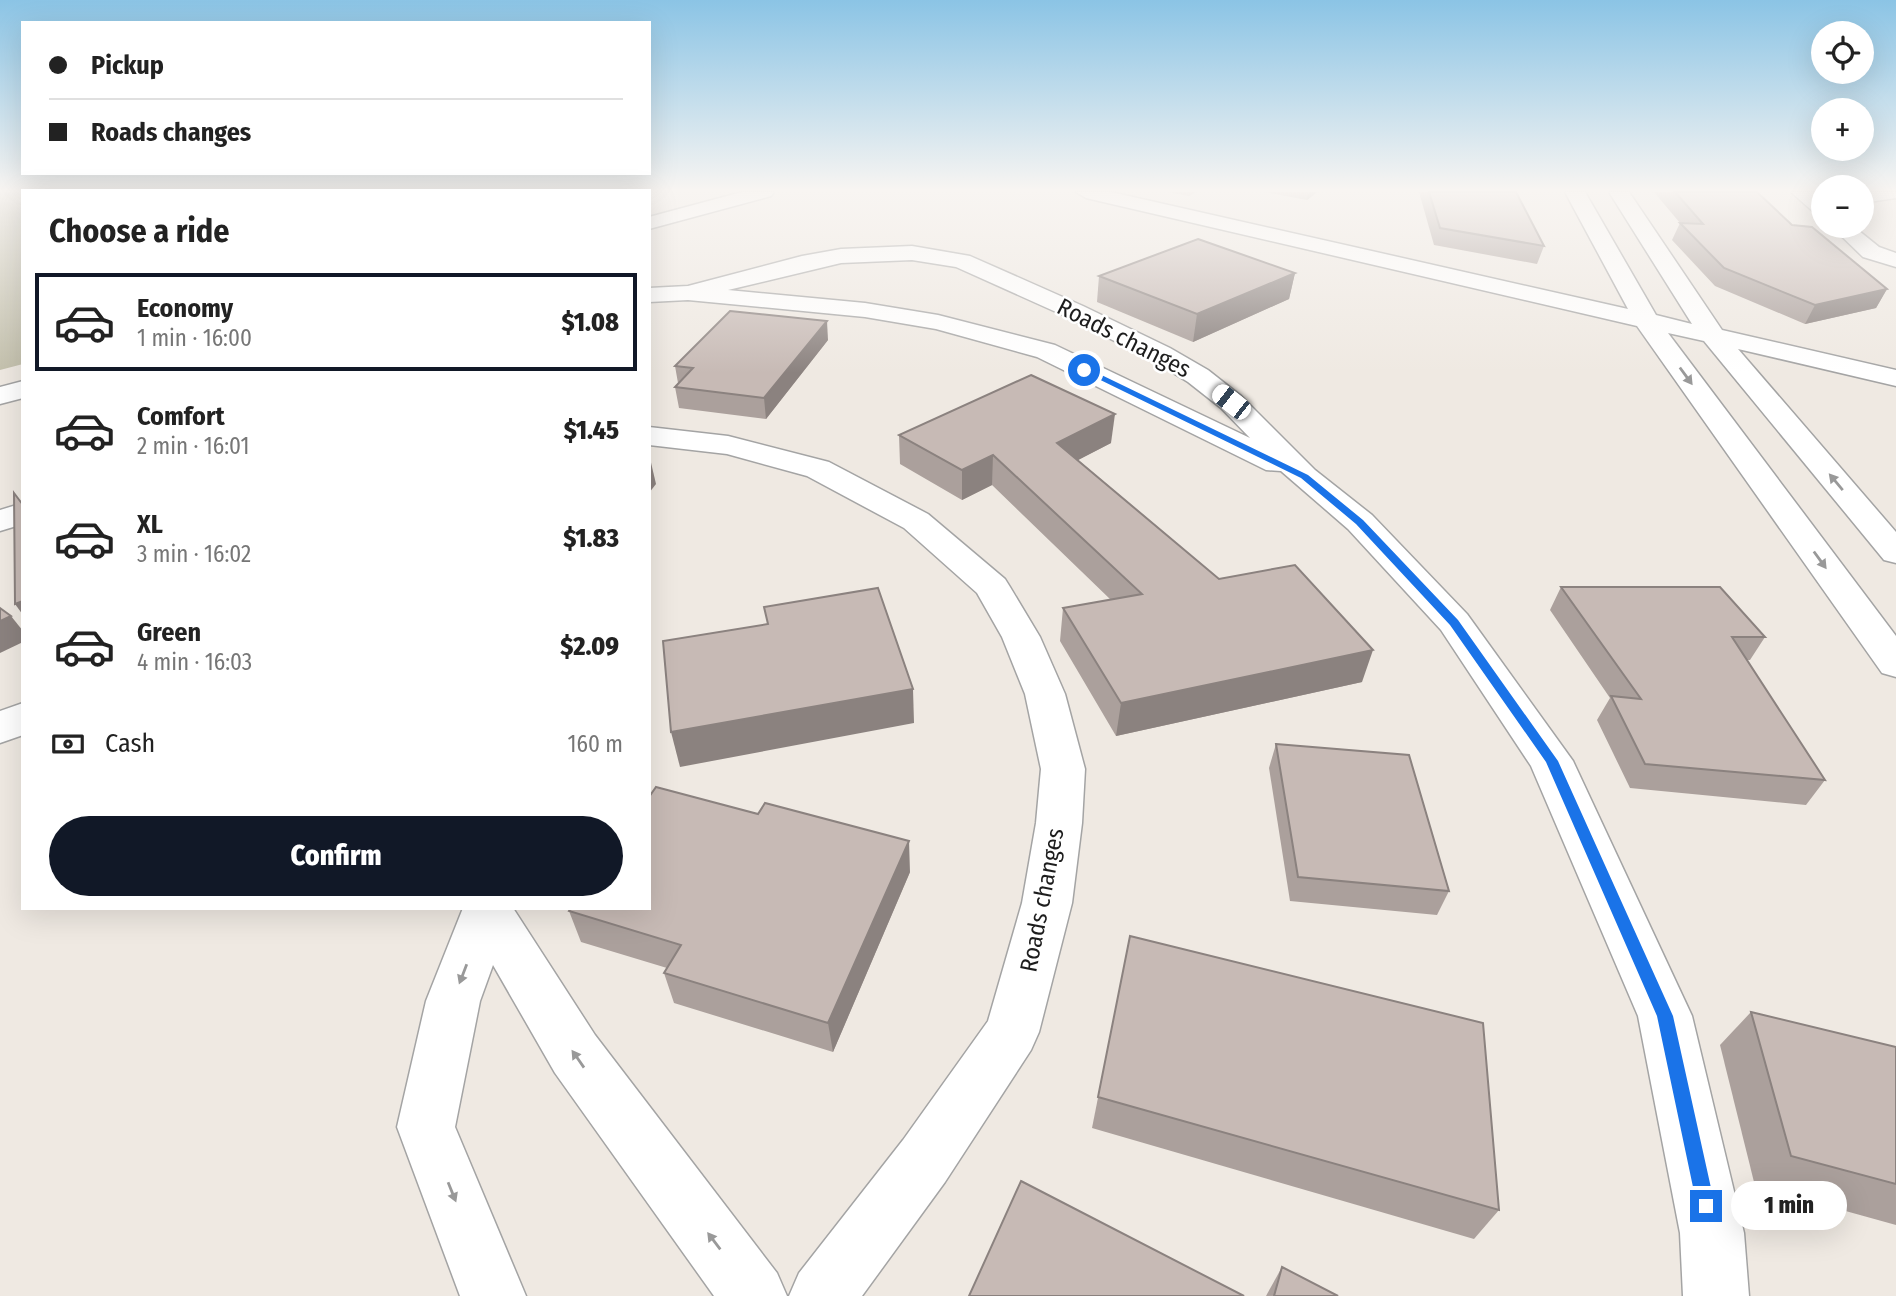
<!DOCTYPE html>
<meta charset="utf-8">
<style>
body{margin:0;font-family:"Fira Sans Condensed",sans-serif;background:#f2f2f2;color:#222;height:100vh;display:flex;flex-direction:column;font-size:26px;white-space:nowrap}
*{box-sizing:border-box;margin:0}
p{font-size:23px;color:#767676}
.icon{flex:none;width:38px;height:38px;fill:none;stroke:currentColor;stroke-width:2;stroke-linecap:round;stroke-linejoin:round}
.map{position:relative;flex:1;overflow:hidden}
.details{position:absolute;left:21px;top:189px;width:630px;height:721px;display:flex;flex-direction:column;background:#fff;border-radius:0px;box-shadow:0 7px 28px #0002}
.details>*{flex:none}
.banner{position:absolute;left:21px;top:21px;width:630px;height:154px;border-radius:0px;box-shadow:0 7px 28px #0002;display:grid;align-content:center;height:154px;padding:0 28px;background:#fff}
.buttons{position:absolute;left:1811px;top:21px;display:grid;gap:14px}
.buttons a{display:grid;place-items:center;width:63px;height:63px;border-radius:50%;background:#fff;box-shadow:0 7px 28px #0002;font-size:35px}
.end{position:absolute;width:32px;height:32px;margin:-16px;border:9px solid #1a73e8;background:#fff;box-shadow:0 0 0 4px #fff}
.from{border-radius:50%}
.bubble{position:absolute;height:49px;border-radius:24px;background:#fff;box-shadow:0 7px 28px #0002;font-size:23px;font-weight:800;line-height:49px;text-align:center}
.car{position:absolute;width:21px;height:42px;margin:-21px -10px;border-radius:9px;box-shadow:0 0 5px 2px #0007;background:linear-gradient(#fff 24%,#345 0 40%,#fff 0 76%,#345 0 86%,#fff 0)}
.banner b{display:flex;align-items:center;gap:24px;height:66px;font-size:26px}
.banner b+b{border-top:2px solid #e0e0e0}
.banner i{width:18px;height:18px;background:#222}
ul{padding:0;list-style:none}
li{display:flex;align-items:center;gap:21px;height:98px;margin:0 14px 10px;padding:0 14px;border:4px solid transparent;border-radius:0px}
li div{flex:1}
li b{display:block;font-size:26px}
li em{font-style:normal;font-weight:800}
li.on{border-color:#111827}
li>.icon{width:63px;height:63px;stroke-width:1.5}
h2{padding:0 28px;font-size:32px;line-height:84px}
.pay{display:flex;align-items:center;gap:18px;height:77px;padding:0 28px;font-size:26px}
.pay p{margin-inline-start:auto}
.primary-button{display:flex;gap:14px;margin-top:auto;padding:14px 28px}
.primary-button a{flex:1;height:80px;border-radius:42px;background:#111827;color:#fff;font-size:28px;font-weight:800;line-height:80px;text-align:center}
.map>svg:first-child{display:block}
.construction{fill:#c4c1ad}
.lines{fill:none;stroke-linecap:round;stroke-linejoin:round}
.street-casing{stroke:#a4a4a4;stroke-width:3}
.street{fill:#fff;fill-rule:evenodd}
.wall{fill:#aba09c}
.shaded-wall{fill:#8b827f}
.building{fill:#c7bab5;stroke:#8b827f;stroke-width:2}
.oneway{fill:#999}
.route{fill:#1a73e8}
.labels{text-anchor:middle;stroke-width:5;stroke-linejoin:round;paint-order:stroke}
.street-label{font-size:24px;fill:#1d1d1d;stroke:#fff}
</style>
<div class="map">
<svg width="1896" height="1296" viewBox="0 0 1896 1296">
<rect width="100%" height="100%" fill="#efe9e2"/>
<path class="construction" d="M0,192h23v172l-23,6z"/>
<g class="lines">
<defs>
<g id="street">
<path d="M742,192h32l-3,4 -122,33v-12z"/>
<path d="M1076,192h35l517,117 -63,-117h20l71,123 36,9 -83,-132h20l93,138 174,40v16l-158,-37 158,183v31l-12,-3 -180,-219 -36,-8 228,303v41l-14,-4 -245,-347 -551,-128z"/>
<path d="M1791,192h22l11,9v16l-7,-2z"/>
<path d="M1862,192h34v6l-34,5z"/>
<path d="M1831,226h22l26,21 17,6v14l-33,-10z"/>
<path d="M912,246l58,10 113,50 87,42 38,22 33,26 74,74 57,45 95,99 106,147 119,255 52,217 5,63h-66l-3,-63 -42,-217 -107,-250 -90,-136 -93,-101 -67,-58 -15,-1 -229,-113 -101,-28 -71,-12 -177,-17 -39,2v-14l39,-2 114,-30 39,-7zM912,260l44,7 109,49 87,44 36,22 33,26 29,30 -195,-93 -117,-30 -73,-12 -137,-13 113,-27z"/>
<path d="M23,381v17l-23,6v-17z"/>
<path d="M649,427l79,9 101,26 99,52 77,65 5,8 30,50 25,57 20,75 -3,54 -10,80 -33,129 -8,18 -86,132 -83,114h-73l10,-23 104,-133 85,-119 34,-118 14,-80 5,-54 -16,-75 -23,-57 -25,-44 -73,-65 -97,-52 -80,-22 -78,-9z"/>
<path d="M23,503v21l-23,7v-21z"/>
<path d="M23,703v32l-23,8v-32z"/>
<path d="M463,908h50l82,127 182,238 10,23h-73l-159,-223 -62,-108 -13,36 -25,126 71,169h-66l-63,-169 29,-126z"/>
</g>
</defs>
<use href="#street" class="street-casing"/>
<use href="#street" class="street"/>
</g>
<g class="wall">
<path d="M1167,192h29l-7,4z"/>
<path d="M1265,192h52l-10,8z"/>
<path d="M1419,192h97l28,54 -7,18 -103,-19z"/>
<path d="M1654,192h103l35,33 95,64 -11,19 -71,16 -90,-38 -43,-46 8,-17z"/>
<path d="M1295,273l-6,26 -96,43 -96,-40 2,-26z"/>
<path d="M828,340l-62,79 -87,-11 -4,-21 3,-4 -3,-17z"/>
<path d="M899,435l212,8 -33,17 141,119 143,103 -246,54 -56,-95 3,-33 48,-8 -119,-115 -30,15 -62,-36z"/>
<path d="M1561,587l204,50 -15,23h-3l78,120 -19,25 -176,-17 -33,-68 13,-22 -60,-88z"/>
<path d="M1276,744l173,147 -12,24 -147,-14 -21,-133z"/>
<path d="M910,872l-77,180 -159,-49 -10,-30 3,-5 -86,-26 -12,-31z"/>
<path d="M1130,936l369,274 -25,29 -382,-111z"/>
<path d="M1751,1012l145,35v178l-141,-39 -35,-141z"/>
<path d="M1282,1267l56,29h-72z"/>
</g>
<g class="shaded-wall">
<path d="M1309,192h8l-10,8z"/>
<path d="M1295,273l-6,26 -96,43 4,-28z"/>
<path d="M1887,289l-11,19 -71,16 10,-19z"/>
<path d="M827,321l1,19 -62,79 -2,-21z"/>
<path d="M1115,414l-4,29 -56,29 2,-29z"/>
<path d="M649,454l7,30 -7,9z"/>
<path d="M993,455l-1,30 -30,15v-30z"/>
<path d="M23,601v14l-8,-11z"/>
<path d="M11,616l12,15v11l-23,11v-32z"/>
<path d="M1373,650l-11,32 -246,54 5,-33z"/>
<path d="M913,689l1,34 -234,44 -9,-35z"/>
<path d="M909,841l1,31 -77,180 -5,-29z"/>
</g>
<g class="building">
<path d="M1429,192h87l28,54 -104,-18z"/>
<path d="M1675,192h82l35,33 20,2 75,62 -72,16 -91,-37 -44,-45 23,1z"/>
<path d="M1198,239l97,34 -98,41 -98,-38z"/>
<path d="M730,311l97,10 -63,77 -89,-11 18,-19 -18,-2z"/>
<path d="M1031,375l84,39 -58,29 162,136 76,-14 78,85 -252,53 -58,-95 79,-14 -149,-139 -31,15 -63,-35z"/>
<path d="M14,493l9,12v96l-8,3z"/>
<path d="M1561,587h159l45,50h-33l93,143 -180,-16 -34,-68 30,3z"/>
<path d="M878,588l35,101 -242,43 -8,-91 105,-17 -4,-17z"/>
<path d="M0,608l11,8 -11,5z"/>
<path d="M1276,744l133,11 40,136 -151,-14z"/>
<path d="M656,787l102,27 7,-11 144,38 -81,182 -164,-50 17,-28 -112,-34 2,-3h78v-111z"/>
<path d="M1130,936l353,87 16,187 -401,-113z"/>
<path d="M1751,1012l145,35v137l-105,-28z"/>
<path d="M1021,1181l223,115h-275z"/>
<path d="M1282,1267l56,29h-64z"/>
</g>
<defs><path id="oneway-solid" d="M-6-.8H1V-3.2L6.5 0L1 3.2V.8H-6Z" transform="scale(1.75)"/></defs>
<g class="oneway">
<use href="#oneway-solid" transform="translate(1686 376) rotate(54)"/>
<use href="#oneway-solid" transform="translate(1836 482) rotate(-130)"/>
<use href="#oneway-solid" transform="translate(1820 560) rotate(54)"/>
<use href="#oneway-solid" transform="translate(463 974) rotate(111)"/>
<use href="#oneway-solid" transform="translate(578 1059) rotate(-125)"/>
<use href="#oneway-solid" transform="translate(452 1192) rotate(68)"/>
<use href="#oneway-solid" transform="translate(714 1241) rotate(-127)"/>
</g>
<linearGradient id="sky" x2="0" y2="1"><stop stop-color="#8bc4e5"/><stop offset="0.51" stop-color="#f8f5f2"/><stop offset="1" stop-color="#f8f5f2" stop-opacity="0"/></linearGradient>
<rect width="1896" height="373" fill="url(#sky)"/>
<path class="route" d="M1082,368h5l221,107 55,45 95,100 100,141 115,255 42,190 -2,6 -7,3 -6,-3 -3,-6 -40,-190 -111,-254 -96,-137 -94,-101 -55,-46 -219,-107z"/>
<g class="labels">
<g class="street-label">
<text transform="translate(1124 338) rotate(27)" y="8">Roads changes</text>
<text transform="translate(1042 900) rotate(-79)" y="8">Roads changes</text>
</g>
</g>
</svg>
<div class="buttons">
<a><svg class="icon" aria-label="locate" viewBox="0 0 24 24"><circle cx="12" cy="12" r="6"/><path d="M12 2v4M12 18v4M2 12h4M18 12h4"/></svg></a>
<a>+</a>
<a>−</a>
</div>
<i class="end from" style="left:1084px;top:370px"></i>
<i class="end" style="left:1706px;top:1206px"></i>
<div class="bubble" style="left:1731px;top:1181px;width:116px">1 min</div>
<i class="car" style="left:1231px;top:402px;rotate:308deg"></i>
<div class="banner">
<b><i class="from"></i>Pickup</b>
<b><i></i>Roads changes</b>
</div>
<section class="details">
<h2>Choose a ride</h2>
<ul>
<li class="on"><svg class="icon" aria-label="car" viewBox="0 0 24 24"><path d="M5 17H2v-5l4-1 3-4h7l3 4 3 1v5h-3M9 17h6M6 11h13"/><circle cx="7" cy="17" r="2"/><circle cx="17" cy="17" r="2"/></svg><div><b>Economy</b><p>1 min · 16:00</p></div><em>$1.08</em></li>
<li><svg class="icon" aria-label="car" viewBox="0 0 24 24"><path d="M5 17H2v-5l4-1 3-4h7l3 4 3 1v5h-3M9 17h6M6 11h13"/><circle cx="7" cy="17" r="2"/><circle cx="17" cy="17" r="2"/></svg><div><b>Comfort</b><p>2 min · 16:01</p></div><em>$1.45</em></li>
<li><svg class="icon" aria-label="car" viewBox="0 0 24 24"><path d="M5 17H2v-5l4-1 3-4h7l3 4 3 1v5h-3M9 17h6M6 11h13"/><circle cx="7" cy="17" r="2"/><circle cx="17" cy="17" r="2"/></svg><div><b>XL</b><p>3 min · 16:02</p></div><em>$1.83</em></li>
<li><svg class="icon" aria-label="car" viewBox="0 0 24 24"><path d="M5 17H2v-5l4-1 3-4h7l3 4 3 1v5h-3M9 17h6M6 11h13"/><circle cx="7" cy="17" r="2"/><circle cx="17" cy="17" r="2"/></svg><div><b>Green</b><p>4 min · 16:03</p></div><em>$2.09</em></li>
</ul>
<div class="pay"><svg class="icon" aria-label="cash" viewBox="0 0 24 24"><path d="M3 7h18v10H3z"/><circle cx="12" cy="12" r="2"/></svg>Cash<p>160 m</p></div>
<div class="primary-button"><a>Confirm</a></div>
</section>
</div>
